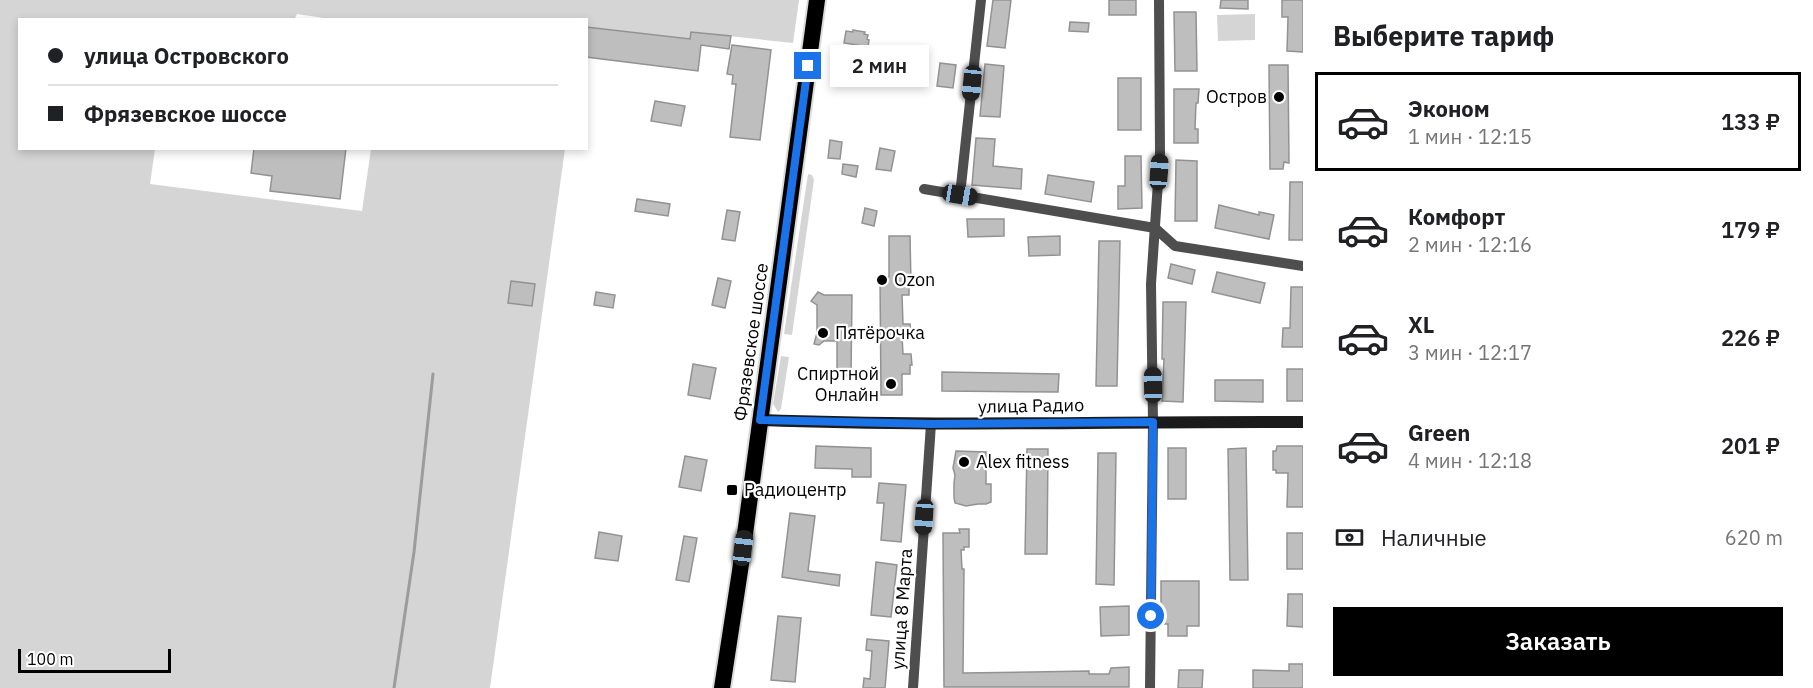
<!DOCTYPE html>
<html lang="ru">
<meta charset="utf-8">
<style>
body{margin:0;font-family:"IBM Plex Sans",sans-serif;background:#f6f6f6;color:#202124;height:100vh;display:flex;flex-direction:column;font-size:22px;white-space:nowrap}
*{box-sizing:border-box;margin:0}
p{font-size:20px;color:#757577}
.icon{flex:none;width:33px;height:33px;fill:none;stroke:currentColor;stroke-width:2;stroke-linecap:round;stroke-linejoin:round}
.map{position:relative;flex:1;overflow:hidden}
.panel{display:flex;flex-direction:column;background:#fff;width:510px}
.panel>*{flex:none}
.guide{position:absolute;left:18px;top:18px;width:570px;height:132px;border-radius:0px;box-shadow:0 3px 9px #0003;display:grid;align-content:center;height:132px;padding:0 30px;background:#fff}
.scale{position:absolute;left:18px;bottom:15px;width:153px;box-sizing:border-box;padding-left:6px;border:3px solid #000;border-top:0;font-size:16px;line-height:21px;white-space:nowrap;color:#000;-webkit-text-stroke:4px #fff;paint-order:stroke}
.end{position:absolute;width:27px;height:27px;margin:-14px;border:8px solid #1a73e8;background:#fff;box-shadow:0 0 0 3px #fff}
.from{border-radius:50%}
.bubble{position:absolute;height:42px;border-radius:0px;background:#fff;box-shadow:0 3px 9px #0003;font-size:20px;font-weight:600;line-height:42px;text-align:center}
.car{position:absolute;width:18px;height:36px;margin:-18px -9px;border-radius:8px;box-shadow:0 0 4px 2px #0007;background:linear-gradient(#222 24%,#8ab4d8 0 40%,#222 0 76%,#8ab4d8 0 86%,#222 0)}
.guide b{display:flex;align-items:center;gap:21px;height:57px;font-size:22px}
.guide b+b{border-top:2px solid #e0e0e0}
.guide i{width:15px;height:15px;background:#202124}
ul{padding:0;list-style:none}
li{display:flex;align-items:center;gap:18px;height:99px;margin:0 12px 9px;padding:0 18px;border:3px solid transparent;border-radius:0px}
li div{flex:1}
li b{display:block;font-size:22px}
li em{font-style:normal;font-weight:600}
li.selected{border-color:#000}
li>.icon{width:54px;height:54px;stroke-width:1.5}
h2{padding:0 30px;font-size:27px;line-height:72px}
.pay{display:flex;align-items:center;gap:15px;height:66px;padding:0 30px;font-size:22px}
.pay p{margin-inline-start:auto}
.button{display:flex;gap:12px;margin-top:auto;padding:12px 30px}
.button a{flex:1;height:69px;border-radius:0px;background:#000;color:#fff;font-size:24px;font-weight:600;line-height:69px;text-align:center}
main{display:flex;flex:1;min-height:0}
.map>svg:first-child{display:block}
.green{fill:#d5d5d5}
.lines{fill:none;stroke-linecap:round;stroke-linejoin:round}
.stream{stroke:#9c9c9c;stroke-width:3}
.building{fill:#bebebe;stroke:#929292;stroke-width:1.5}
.trunk-casing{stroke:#dbdbdb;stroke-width:20}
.minor{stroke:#4e4e4e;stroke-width:10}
.secondary{stroke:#1b1b1b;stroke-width:12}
.trunk{stroke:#000;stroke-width:16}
.route{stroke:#1a73e8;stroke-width:8}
.poi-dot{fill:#000;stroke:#fff;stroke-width:2}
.labels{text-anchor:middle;stroke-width:4.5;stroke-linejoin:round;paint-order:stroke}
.poi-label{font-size:18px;fill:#000;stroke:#fff;text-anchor:start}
.street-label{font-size:18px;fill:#000;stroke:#fff}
</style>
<main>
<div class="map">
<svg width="1303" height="688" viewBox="0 0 1303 688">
<rect width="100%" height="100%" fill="#fff"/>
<g class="green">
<path d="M0,0h799l-6,43 -102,-11 -1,7 -103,-12 -1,-7h-249l-40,-6 -3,6h-274v128l135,1 -5,35 212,27 9,-62h194l-75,539h-490z"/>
<path d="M1255,14v26l-37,1 -1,-26z"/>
<path d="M808,174l4,1 2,5 -22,155 -8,-1z"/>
<path d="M781,356l8,1 -8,52 -3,3 -5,-8z"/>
</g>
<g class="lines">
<path class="stream" d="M394,688l20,-136 19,-178"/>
</g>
<g class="building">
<path d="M993,0h18l-6,48 -18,-2z"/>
<rect x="1109" y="0" width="27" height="15"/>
<path d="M1221,0h27v9l-28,-1z"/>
<path d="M1282,0h21v52l-16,-1 1,-34h-6z"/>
<path d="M1174,12h22l1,59h-22z"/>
<path d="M1070,22l19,1 -1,9 -19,-1z"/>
<path d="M586,27l104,12 1,-7 40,4 -2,13 -28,-4 -3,26 -112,-14z"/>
<path d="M853,30l12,2 -1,2 4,1 -1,4 2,1 -1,7 -24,-4 2,-12 7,1z"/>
<path d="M732,45l39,5 -11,90 -30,-3 6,-53h-4l1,-9 -6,-1z"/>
<path d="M940,63l16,2 -3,23 -16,-2z"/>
<path d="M985,64l19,2 -4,51 -20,-1z"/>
<path d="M1269,65h19l1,98 -5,-1 -1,7h-13z"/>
<rect x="1118" y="78" width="23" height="52"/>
<path d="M1174,89h25l-1,14h-2l-1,26h3v14h-24z"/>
<path d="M655,101l30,5 -4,20 -30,-5z"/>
<path d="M976,138l19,1 -2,27 29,3 -1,20 -49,-4z"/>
<path d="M830,140l12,2 -2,17 -12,-1z"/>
<path d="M254,148h92l-6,51 -70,-8 2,-15 -21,-3z"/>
<path d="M880,148l15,3 -4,20 -15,-2z"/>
<path d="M1125,156h16l1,52 -24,1v-23h7z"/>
<path d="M1176,160l21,1v60h-22z"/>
<path d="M843,164l15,2 -2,11 -14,-3z"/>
<path d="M1048,175l46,7 -3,20 -46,-8z"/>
<path d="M1290,182h13v58h-14z"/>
<path d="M637,199l33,5 -2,12 -33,-5z"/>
<path d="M1219,205l40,10v-3l15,3 -5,24 -54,-11z"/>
<path d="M865,208l12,3 -3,15 -12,-3z"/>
<path d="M727,210l13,2 -5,29 -13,-2z"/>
<path d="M967,219h37v17l-36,1z"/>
<path d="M889,236h21l1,49h-2v10h-7l1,29h7l1,12h-9l1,18h8l1,11h-2v9h-8v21h-21l-1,-118h9z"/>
<path d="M1060,236v19l-31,1 -1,-19z"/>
<path d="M1099,241h21l-3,145h-21z"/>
<path d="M1171,264l24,6 -3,14 -24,-6z"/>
<path d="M1217,272l48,11 -5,20 -48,-11z"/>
<path d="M718,278l13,3 -6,27 -13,-3z"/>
<path d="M511,281l24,3 -3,22 -24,-3z"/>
<path d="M1291,287h12v60h-21l1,-19h7z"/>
<path d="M596,292l19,3 -2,13 -19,-3z"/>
<path d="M818,292l6,3h28l-1,81h-14v-35h-13l-5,4 -5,-1 3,-11v-28l-6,-4z"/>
<path d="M1163,302h23l-3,100 -21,-1 2,-42h-2z"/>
<path d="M693,364l23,4 -6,31 -22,-4z"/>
<rect x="1287" y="369" width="16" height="32"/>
<path d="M942,372l117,2 -1,18 -116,-1z"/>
<path d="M1215,380h48v22l-48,-1z"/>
<path d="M816,446l55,2v29h-19v-8l-37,-1z"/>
<path d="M1277,446h26v61h-16l1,-34h-12v-3h-3v-19h3z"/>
<rect x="1168" y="448" width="18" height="51"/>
<path d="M1246,448l2,132h-18l-2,-131z"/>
<path d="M1027,449h21l-1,105h-22z"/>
<path d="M956,451l30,1v32h5v18l-5,2h-8l-12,2 -11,-3 -1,-5v-15l1,-8 -2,-7z"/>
<path d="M1098,453h18l-2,132 -18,-1z"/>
<path d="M685,456l22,4 -6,31 -22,-4z"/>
<path d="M879,483l27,2 -5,57 -20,-2 3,-37h-7z"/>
<path d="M790,513l25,3 -7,55 32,4 -1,11 -57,-9z"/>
<path d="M959,529h10v18h-5v3h-3l1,19h2l-1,104 126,-2v3h20l2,-6 18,-1v20h-185l-1,-154h17z"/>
<path d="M599,532l23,4 -4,25 -23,-3z"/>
<rect x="1287" y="533" width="16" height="36"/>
<path d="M684,536l13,2 -8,44 -13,-2z"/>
<path d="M876,562l21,3 -6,52 -20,-2z"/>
<path d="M1161,581h38v45h-12v10h-19v-12h-7z"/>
<path d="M1288,594h15v33l-16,-1z"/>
<path d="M1129,606v29l-28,1 -1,-29z"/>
<path d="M778,616l23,2 -6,64 -24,-2z"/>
<path d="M867,639l22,2 -4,47h-22l1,-10 6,1 2,-28 -6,-1z"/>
<path d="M1289,664h14v24h-50v-18l36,1z"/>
<path d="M1179,670h24l-1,18h-24z"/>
</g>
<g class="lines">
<defs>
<path id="trunk" d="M722,688l18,-117 77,-571"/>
</defs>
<use href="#trunk" class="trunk-casing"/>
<g class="minor">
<path d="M924,189l231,39 20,18 128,20"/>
<path d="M960,195l21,-195"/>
<path d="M913,688l18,-264"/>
<path d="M1150,688l3,-266 -2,-138 9,-131 -1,-153"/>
</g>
<path class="secondary" d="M760,420c181,7 362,1 543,2"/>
<use href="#trunk" class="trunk"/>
</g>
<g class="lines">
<path class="route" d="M808,66l-48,354 171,4 222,-2 -2,194"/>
</g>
<g class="poi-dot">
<circle cx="1279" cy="97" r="6"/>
<circle cx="882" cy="280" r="6"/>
<circle cx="823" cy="333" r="6"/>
<circle cx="891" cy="384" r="6"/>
<circle cx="964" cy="462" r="6"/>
<rect x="726" y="484" width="12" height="12" rx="3"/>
</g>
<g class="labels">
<g class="poi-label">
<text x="1267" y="103" text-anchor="end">Остров</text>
<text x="894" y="286">Ozon</text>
<text x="835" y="339">Пятёрочка</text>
<text x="879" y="380" text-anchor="end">Спиртной<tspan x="879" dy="21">Онлайн</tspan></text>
<text x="976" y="468">Alex fitness</text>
<text x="744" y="496">Радиоцентр</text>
</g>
<g class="street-label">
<text transform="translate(751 342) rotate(-82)" y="6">Фрязевское шоссе</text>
<text transform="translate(1031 406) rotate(-1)" y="6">улица Радио</text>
<text transform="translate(902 609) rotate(-86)" y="6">улица 8 Марта</text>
</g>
</g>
</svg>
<div class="scale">100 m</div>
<i class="end from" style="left:1151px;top:616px"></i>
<i class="end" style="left:808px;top:66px"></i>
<div class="bubble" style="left:830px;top:45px;width:99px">2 мин</div>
<i class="car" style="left:972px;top:83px;rotate:186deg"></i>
<i class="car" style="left:1159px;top:172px;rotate:4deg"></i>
<i class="car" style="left:960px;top:195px;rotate:100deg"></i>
<i class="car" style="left:1153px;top:385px;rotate:359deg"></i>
<i class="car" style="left:924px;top:517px;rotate:184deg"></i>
<i class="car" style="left:743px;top:548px;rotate:7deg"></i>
<div class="guide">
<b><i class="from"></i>улица Островского</b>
<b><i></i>Фрязевское шоссе</b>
</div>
</div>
<section class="panel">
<h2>Выберите тариф</h2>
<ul>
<li class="selected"><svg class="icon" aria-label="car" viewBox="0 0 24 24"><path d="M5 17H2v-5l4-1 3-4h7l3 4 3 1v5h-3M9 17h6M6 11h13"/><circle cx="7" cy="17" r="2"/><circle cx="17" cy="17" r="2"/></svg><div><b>Эконом</b><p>1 мин · 12:15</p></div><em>133 ₽</em></li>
<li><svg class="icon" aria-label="car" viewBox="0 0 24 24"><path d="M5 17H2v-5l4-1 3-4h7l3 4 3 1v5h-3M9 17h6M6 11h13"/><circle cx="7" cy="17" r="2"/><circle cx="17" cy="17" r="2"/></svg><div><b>Комфорт</b><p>2 мин · 12:16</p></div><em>179 ₽</em></li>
<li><svg class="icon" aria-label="car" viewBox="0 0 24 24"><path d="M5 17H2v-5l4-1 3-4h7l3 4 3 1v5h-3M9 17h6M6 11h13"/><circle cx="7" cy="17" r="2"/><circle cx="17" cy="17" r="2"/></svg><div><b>XL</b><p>3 мин · 12:17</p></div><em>226 ₽</em></li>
<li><svg class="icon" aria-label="car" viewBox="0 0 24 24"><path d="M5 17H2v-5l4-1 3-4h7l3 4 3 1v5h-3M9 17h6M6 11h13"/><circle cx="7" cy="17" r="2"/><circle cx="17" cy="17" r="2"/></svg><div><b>Green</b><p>4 мин · 12:18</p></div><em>201 ₽</em></li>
</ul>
<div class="pay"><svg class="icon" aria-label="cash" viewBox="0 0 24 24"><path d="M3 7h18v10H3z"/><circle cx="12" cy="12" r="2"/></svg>Наличные<p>620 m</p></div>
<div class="button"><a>Заказать</a></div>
</section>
</main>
